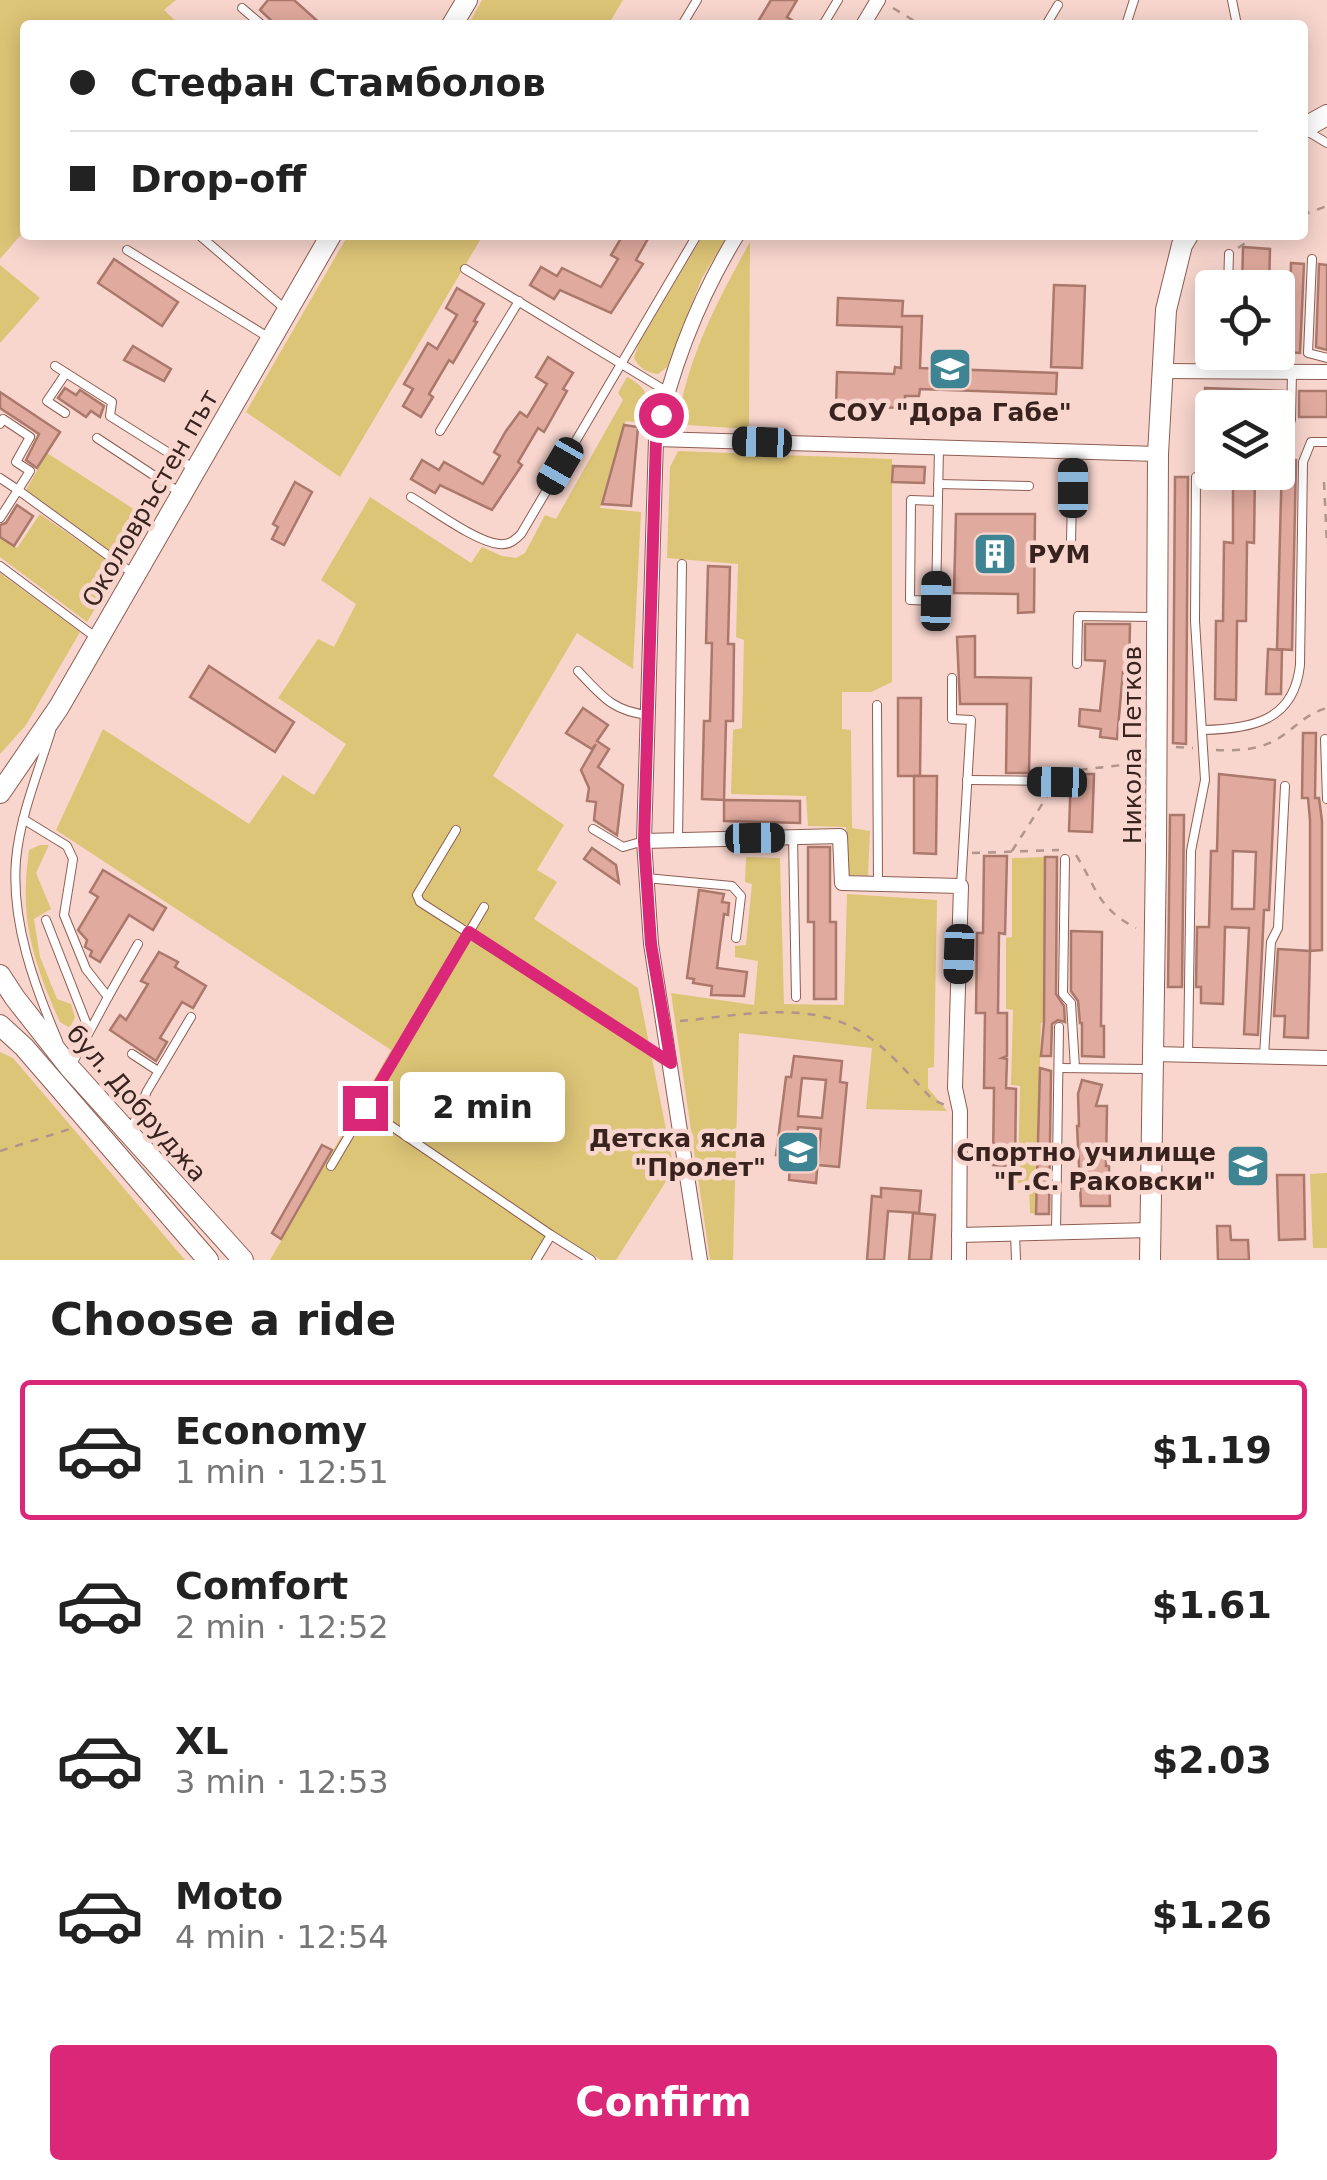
<!DOCTYPE html>
<meta charset="utf-8">
<style>
body{margin:0;font-family:"DejaVu Sans",sans-serif;background:#f6f6f6;color:#222;height:100vh;display:flex;flex-direction:column;font-size:38px;white-space:nowrap}
*{box-sizing:border-box;margin:0}
p{font-size:32px;color:#767676}
.icon{flex:none;width:55px;height:55px;fill:none;stroke:currentColor;stroke-width:2;stroke-linecap:round;stroke-linejoin:round}
.map{position:relative;height:1260px;overflow:hidden}
.panel{display:flex;flex-direction:column;background:#fff;flex:1}
.panel>*{flex:none}
.hud{position:absolute;left:20px;top:20px;width:1288px;height:220px;border-radius:10px;box-shadow:0 5px 25px #0003;display:grid;align-content:center;height:220px;padding:0 50px;background:#fff}
.fabs{position:absolute;left:1195px;top:270px;display:grid;gap:20px}
.fabs a{display:grid;place-items:center;width:100px;height:100px;border-radius:10px;background:#fff;box-shadow:0 5px 25px #0003;font-size:50px}
.end{position:absolute;width:45px;height:45px;margin:-22px;border:12px solid #db2777;background:#fff;box-shadow:0 0 0 5px #fff}
.from{border-radius:50%}
.bubble{position:absolute;height:70px;border-radius:10px;background:#fff;box-shadow:0 5px 25px #0003;font-size:32px;font-weight:800;line-height:70px;text-align:center}
.car{position:absolute;width:30px;height:60px;margin:-30px -15px;border-radius:12px;box-shadow:0 0 8px 2px #0007;background:linear-gradient(#222 24%,#8ab4d8 0 40%,#222 0 76%,#8ab4d8 0 86%,#222 0)}
.hud b{display:flex;align-items:center;gap:35px;height:95px;font-size:38px}
.hud b+b{border-top:2px solid #e0e0e0}
.hud i{width:25px;height:25px;background:#222}
ul{padding:0;list-style:none}
li{display:flex;align-items:center;gap:30px;height:140px;margin:0 20px 15px;padding:0 30px;border:5px solid transparent;border-radius:10px}
li div{flex:1}
li b{display:block;font-size:38px}
li em{font-style:normal;font-weight:800}
li.selected{border-color:#db2777}
li>.icon{width:90px;height:90px;stroke-width:1.5}
h2{padding:0 50px;font-size:45px;line-height:120px}
.cta{display:flex;gap:20px;margin-top:auto;padding:20px 50px}
.cta a{flex:1;height:115px;border-radius:10px;background:#db2777;color:#fff;font-size:40px;font-weight:800;line-height:115px;text-align:center}
.map>svg:first-child{display:block}
.green{fill:#ddc577}
.building{fill:#e1aa9e;stroke:#ab786c;stroke-width:2.5;fill-rule:evenodd}
.lines{fill:none;stroke-linecap:round;stroke-linejoin:round}
.lane-casing{stroke:#8e5d52;stroke-width:10}
.street-casing{stroke:#8e5d52;stroke-width:16}
.secondary-casing{stroke:#8e5d52;stroke-width:22}
.path{stroke:#b1948d;stroke-width:2.5;stroke-dasharray:8 8;stroke-linecap:butt}
.lane{stroke:#fff;stroke-width:8}
.street{stroke:#fff;stroke-width:14}
.secondary{stroke:#fff;stroke-width:20}
.route{stroke:#db2777;stroke-width:12}
.labels{text-anchor:middle;stroke-width:9;stroke-linejoin:round;paint-order:stroke}
.poi-label{font-size:25px;font-weight:bold;fill:#38231f;stroke:#f8d6ce;text-anchor:end}
.street-label{font-size:25px;fill:#38231f;stroke:#f8d6ce}
</style>
<div class="map">
<svg width="1327" height="1260" viewBox="0 0 1327 1260">
<rect width="100%" height="100%" fill="#f8d6ce"/>
<g class="green">
<path d="M0,0h176l-12,10 16,15h-155v205l-25,29z"/>
<path d="M482,0h141l-15,25h-140z"/>
<path d="M348,235h135l-143,242 -94,-65z"/>
<path d="M703,235h25l-26,43 -35,89 -9,7c-12,-2 -18,-5 -24,-16l4,-13z"/>
<path d="M750,242l-1,187 -62,-4 -8,-11c11,-62 41,-118 71,-172z"/>
<path d="M0,265l40,33 -40,45z"/>
<path d="M627,377c22,11 24,24 20,47l-21,-3 -26,87 41,4 -8,157 -56,-36 -84,143 71,49 -27,45 20,12 -23,37 104,69 36,181 -58,91h-15l-51,-31 -19,31h-261l121,-210 -335,-220 47,-101 146,95 34,-49 31,20 32,-51 -68,-46 40,-59 16,8 22,-43 -35,-24 49,-83 101,66 11,-16 20,9 14,2 9,-5 20,-38 11,4 67,-119 -5,-7z"/>
<path d="M678,451l214,8v223l-21,10h-29v37l9,1 1,98 18,3 -2,45 -19,-1 -3,-48 -38,-1 -2,-30 -75,-2 2,-64 9,-2 2,-88 -8,-3 2,-73 -71,-6 3,-91z"/>
<path d="M47,453l99,64 -22,44 -98,-71z"/>
<path d="M40,514l79,55 -32,53 -87,-65v-20l17,11z"/>
<path d="M0,573l80,59 -54,93 -26,29z"/>
<path d="M40,845h9l-13,28 15,36 -17,10 6,38 17,42 14,5 4,13 -5,11 -10,-6c-20,-45 -37,-89 -34,-139 0,-11 2,-22 3,-33z"/>
<path d="M746,857l34,1 4,146 60,1 3,-111 90,6 -3,167 -6,1v20l19,23 -81,-2 6,-61 -133,-15 -6,227h-23l-39,-267 83,12 4,-44 -23,-4v-11l11,-1 6,-61 -7,-2z"/>
<path d="M1045,857l-1,148 12,1 -1,16 -14,1 -5,191 -6,-1 -1,-30h-11l2,-97 -9,-1 2,-75 -7,-1v-71l6,-1v-79z"/>
<path d="M0,1052l13,6 172,202h-185z"/>
<path d="M1327,1173v75h-14l-3,-74z"/>
</g>
<g class="building">
<path d="M268,0h26l28,25h-46l-16,-15z"/>
<path d="M771,0h26l-10,17 12,8h-43z"/>
<path d="M623,235h27l-14,25 7,4 -32,49 -51,-23 -6,9 -24,-14 11,-18 16,9 5,-8 39,19 17,-28 -7,-4z"/>
<path d="M1243,247l27,2 -1,39h-27z"/>
<path d="M114,259l64,43 -16,24 -64,-43z"/>
<path d="M1291,263l13,1 -4,89 -12,-1z"/>
<path d="M1319,264l8,1v85l-11,-3z"/>
<path d="M1054,285l31,1 -3,82 -31,-1z"/>
<path d="M457,288l27,16 -10,17 3,1 -24,41 -4,-3 -20,34 4,3 -12,20 -18,-11 10,-17 -9,-5 24,-41 9,6 20,-34 -11,-7z"/>
<path d="M838,298l65,3 -1,15h20l-2,52 137,5 -1,21 -136,-5 -1,7h-14v12l-69,-2 1,-34 57,2 1,-7 6,1 1,-41 -65,-2z"/>
<path d="M133,346l38,23 -7,12 -40,-21z"/>
<path d="M548,357l25,16 -10,16 4,2 -23,41 -6,-4 -20,34 4,3 -30,45 -52,-25 -5,8 -24,-14 11,-19 17,10 5,-8 39,22 17,-28 -6,-4 12,-21 14,-19 7,5 20,-33 -11,-7z"/>
<path d="M65,388l11,7 4,-5 24,16 -4,11 -9,-6 -5,6 -28,-19z"/>
<path d="M1205,388l79,3v25h-6v-8h-74z"/>
<rect x="1299" y="391" width="28" height="26"/>
<path d="M0,392l60,40 -23,36 -11,-8 13,-26 -39,-26z"/>
<path d="M624,425l14,2 -7,79 -29,-2z"/>
<path d="M1282,460h14l-4,190 -15,-1z"/>
<path d="M893,466l32,1 -1,16 -32,-1z"/>
<path d="M1233,472h22l-1,71 -7,-1 -1,79h-9l-1,79 -21,-1 1,-78h7l1,-79 9,1z"/>
<path d="M1175,477h13l-2,267 -13,-1z"/>
<path d="M295,482l17,10 -28,53 -12,-6 6,-12 -5,-3z"/>
<path d="M17,505l16,11 -19,30 -14,-9v-12l6,-2z"/>
<path d="M956,514h79l-1,98 -16,1v-19l-64,-1z"/>
<path d="M708,566l22,1 -2,77h6l-1,77h-7l-2,79 -22,-1 2,-78h6l2,-78h-6z"/>
<path d="M1085,624h45l-1,48h-6l-6,67 -17,-2 1,-8 -22,-3 1,-17 20,2 5,-50 -20,-1z"/>
<path d="M975,636v41l56,1 -2,95h-23l1,-69h-47l-3,-67z"/>
<path d="M1268,649l14,1 -1,44h-15z"/>
<path d="M209,666l85,56 -19,30 -85,-55z"/>
<path d="M898,698h23l-1,78h-22z"/>
<path d="M583,708l25,17 -11,16 12,8 -11,18 25,18 -6,50 -23,-15 2,-18 -9,-1 2,-13 -8,-18 15,-26 -4,5 -26,-16z"/>
<path d="M1303,733h13l-1,65h4l3,23v129l-12,1v-131l-2,-22h-6z"/>
<path d="M1071,774h23l-2,58 -23,-1z"/>
<path d="M1219,774l56,6 -6,130h-5l-6,125 -14,-1 5,-106 -24,-1 -2,77 -22,-1v-16h-5l1,-60h12l2,-76h6zM1233,851l23,1 -2,57h-22z"/>
<path d="M914,776h23l-1,78 -22,-1z"/>
<path d="M724,800l76,1v22l-76,-2z"/>
<path d="M1170,815h14l-2,172h-14z"/>
<path d="M808,847h22v75h6v77h-22v-77h-6z"/>
<path d="M592,848l24,17 3,18 -35,-24z"/>
<path d="M984,856h23l-2,78 -6,-1 -1,80h9v43l-5,2 5,1 -1,29 10,1 -1,77 -22,-1 1,-77h-10l1,-75h-9l1,-80h6z"/>
<path d="M1045,857h12l-1,137 8,12 1,16 -7,-2 -6,4 -1,32h-10l3,-34z"/>
<path d="M103,870l63,38 -13,22 -24,-15 -29,47 -10,-6 2,-5 -7,-4 2,-7 -9,-10 20,-33 -8,-5z"/>
<path d="M699,890l25,4 -2,8 7,1 -1,12 -4,-1 -7,54 30,4 -3,24 -33,-1 1,-9 -19,-3 1,-4 -7,-1z"/>
<path d="M1071,931l31,1 -1,94h3v31l-22,-1v-33h-2l-2,-22 -7,-10z"/>
<path d="M1278,949l32,2 -2,87 -24,-1 1,-21h-11z"/>
<path d="M159,952l19,10 -3,5 31,19 -13,22 -11,-6 -22,36 7,4 -11,19 -46,-31 10,-15 6,5 22,-36 -7,-3z"/>
<path d="M794,1056l48,5 -2,21 7,1 -8,84 -21,-2 3,-36 -23,-2 -3,30 23,2 -2,24 -27,-3 2,-24 -15,-1 10,-78h5zM802,1078l24,2 -4,38 -24,-2z"/>
<path d="M1040,1068l11,3 -2,143h-13z"/>
<path d="M1082,1080l20,5 -6,21h11l-1,60h3l1,40h-29l-4,-80h2l-1,-32z"/>
<path d="M322,1145l10,5 -51,89 -9,-6z"/>
<path d="M1277,1175h27l1,64 -26,1z"/>
<path d="M881,1188l40,3 -2,22 -31,-2 -4,49h-17l5,-64 9,1z"/>
<path d="M913,1213l22,2 -4,45h-22z"/>
<path d="M1217,1226h13l1,14h17l1,20h-31z"/>
</g>
<g class="lines">
<defs>
<g id="lane">
<path d="M1232,0l5,25"/>
<path d="M242,8l20,17"/>
<path d="M682,25l15,-25"/>
<path d="M823,25l15,-25"/>
<path d="M1046,25l12,-20"/>
<path d="M1126,25l8,-25"/>
<path d="M1307,131l20,12"/>
<path d="M199,235l85,73"/>
<path d="M127,250l144,89"/>
<path d="M1312,259l-4,94 19,5"/>
<path d="M465,269l201,122"/>
<path d="M1228,288l1,-34"/>
<path d="M55,366l57,36 -2,14 86,54"/>
<path d="M1225,371l1,-19"/>
<path d="M65,413l-18,-12 19,-28"/>
<path d="M0,424l3,-5 27,18 -14,25 14,9 -12,19 -18,-12"/>
<path d="M440,431l79,-130"/>
<path d="M1203,433h9"/>
<path d="M1278,435l13,-15 1,-48"/>
<path d="M97,438l85,56"/>
<path d="M938,484l91,2"/>
<path d="M411,497c21,12 65,45 88,47 10,1 15,-3 22,-10l176,-299"/>
<path d="M938,501l-27,-1 -1,100 26,1 3,-154"/>
<path d="M0,518l18,-28 117,85"/>
<path d="M1071,543l2,-92"/>
<path d="M0,566l98,73"/>
<path d="M1077,664l1,-48 75,1"/>
<path d="M578,671c24,25 34,40 70,44"/>
<path d="M952,678v41l19,1 -10,166"/>
<path d="M877,705l1,178"/>
<path d="M1203,730c47,-1 91,-8 97,-65l3,-203 8,-20h16"/>
<path d="M51,731c-13,42 -31,85 -35,129 -5,62 18,125 42,181"/>
<path d="M1325,739l2,60"/>
<path d="M967,780l90,1"/>
<path d="M23,819l44,27 6,13 -9,56 22,54 22,28 -36,67"/>
<path d="M593,829l30,18 21,-6"/>
<path d="M456,830l-39,65 3,7 247,158"/>
<path d="M793,837l3,160"/>
<path d="M678,840l4,-276"/>
<path d="M1065,859l-2,135 8,9 4,65"/>
<path d="M646,878l86,8 9,10 -5,42"/>
<path d="M46,920l43,110"/>
<path d="M108,997l30,-53"/>
<path d="M132,1054l26,17"/>
<path d="M1188,1055l3,-204 14,-71 -10,-159 1,-144"/>
<path d="M1264,1056l7,-114 7,-14 7,-142"/>
<path d="M1059,1068l89,1"/>
<path d="M365,1108l186,127 -15,25"/>
<path d="M131,1130l16,-39 44,-74"/>
<path d="M331,1166l153,-259"/>
<path d="M1056,1232l3,-205"/>
<path d="M1015,1233l1,27"/>
<path d="M551,1235l40,25"/>
</g>
<g id="street">
<path d="M863,25l15,-25"/>
<path d="M1162,371l165,1"/>
<path d="M656,439l502,15"/>
<path d="M644,841l196,-5 2,47 119,3 -6,202 5,23 -1,149"/>
<path d="M1153,1054l174,4"/>
<path d="M959,1235l191,-5"/>
<path d="M700,1260l-49,-316 -7,-103 12,-402c16,-73 42,-140 81,-204"/>
</g>
<g id="secondary">
<path d="M452,25l15,-25"/>
<path d="M1302,129l25,-14"/>
<path d="M0,793l59,-86 272,-472"/>
<path d="M0,975l15,23 55,70 173,192"/>
<path d="M0,1025l24,22 184,213"/>
<path d="M1150,1260l6,-407 2,-399 8,-144 16,-65 6,-10"/>
</g>
</defs>
<use href="#lane" class="lane-casing"/>
<use href="#street" class="street-casing"/>
<use href="#secondary" class="secondary-casing"/>
<g class="path">
<path d="M893,8l28,17"/>
<path d="M1302,215l25,-9"/>
<path d="M1238,248l19,-13"/>
<path d="M1324,482l3,62"/>
<path d="M1176,747l17,1"/>
<path d="M1216,750c21,1 45,0 63,-12 18,-12 27,-24 48,-30"/>
<path d="M1065,775l5,-4 70,-8"/>
<path d="M1012,851l38,-59"/>
<path d="M972,853l87,-3"/>
<path d="M1076,855c21,33 21,53 60,73"/>
<path d="M680,1021c57,-5 126,-21 178,9 29,17 52,46 75,70l12,5"/>
<path d="M0,1151l70,-22"/>
</g>
<use href="#lane" class="lane"/>
<use href="#street" class="street"/>
<use href="#secondary" class="secondary"/>
</g>
<g class="lines">
<path class="route" d="M365,1108l104,-176 202,131 -20,-119 -7,-103 12,-402 5,-24"/>
</g>
<defs>
<symbol id="school-square" viewBox="-11 -11 22 22"><rect x="-9" y="-9" width="18" height="18" rx="4" fill="#3f8492" stroke="#f8d6ce"/><path d="M0-5L7-2L0 1L-7-2ZM-4 1L0 2.5L4 1V4Q0 6-4 4Z" fill="#fff"/></symbol>
<symbol id="building-square" viewBox="-11 -11 22 22"><rect x="-9" y="-9" width="18" height="18" rx="4" fill="#3f8492" stroke="#f8d6ce"/><path d="M-4-6H4V6H1V3H-1V6H-4ZM-2.5-4.3h1.7v1.8h-1.7ZM.8-4.3h1.7v1.8H.8ZM-2.5-1h1.7V.8h-1.7ZM.8-1h1.7V.8H.8Z" fill="#fff"/></symbol>
</defs>
<g fill-rule="evenodd">
<use href="#school-square" x="925" y="344" width="50" height="50"/>
<use href="#building-square" x="970" y="529" width="50" height="50"/>
<use href="#school-square" x="773" y="1127" width="50" height="50"/>
<use href="#school-square" x="1223" y="1141" width="50" height="50"/>
</g>
<g class="labels">
<g class="poi-label">
<text x="950" y="421" text-anchor="middle">СОУ "Дора Габе"</text>
<text x="1028" y="563" text-anchor="start">РУМ</text>
<text x="766" y="1147">Детска ясла<tspan x="766" dy="29">"Пролет"</tspan></text>
<text x="1216" y="1161">Спортно училище<tspan x="1216" dy="29">"Г.С. Раковски"</tspan></text>
</g>
<g class="street-label">
<text transform="translate(150 498) rotate(-60)" y="9">Околовръстен път</text>
<text transform="translate(1132 745) rotate(-90)" y="9">Никола Петков</text>
<text transform="translate(137 1103) rotate(49)" y="9">бул. Добруджа</text>
</g>
</g>
</svg>
<div class="fabs">
<a><svg class="icon" aria-label="locate" viewBox="0 0 24 24"><circle cx="12" cy="12" r="6"/><path d="M12 2v4M12 18v4M2 12h4M18 12h4"/></svg></a>
<a><svg class="icon" aria-label="layers" viewBox="0 0 24 24"><path d="M12 4l9 5-9 5-9-5zM3 14l9 5 9-5"/></svg></a>
</div>
<i class="end from" style="left:661px;top:415px"></i>
<i class="end" style="left:365px;top:1108px"></i>
<div class="bubble" style="left:400px;top:1072px;width:165px">2 min</div>
<i class="car" style="left:762px;top:442px;rotate:272deg"></i>
<i class="car" style="left:560px;top:466px;rotate:210deg"></i>
<i class="car" style="left:1073px;top:488px;rotate:0deg"></i>
<i class="car" style="left:936px;top:601px;rotate:1deg"></i>
<i class="car" style="left:1057px;top:782px;rotate:271deg"></i>
<i class="car" style="left:755px;top:838px;rotate:89deg"></i>
<i class="car" style="left:959px;top:954px;rotate:182deg"></i>
<div class="hud">
<b><i class="from"></i>Стефан Стамболов</b>
<b><i></i>Drop-off</b>
</div>
</div>
<section class="panel">
<h2>Choose a ride</h2>
<ul>
<li class="selected"><svg class="icon" aria-label="car" viewBox="0 0 24 24"><path d="M5 17H2v-5l4-1 3-4h7l3 4 3 1v5h-3M9 17h6M6 11h13"/><circle cx="7" cy="17" r="2"/><circle cx="17" cy="17" r="2"/></svg><div><b>Economy</b><p>1 min · 12:51</p></div><em>$1.19</em></li>
<li><svg class="icon" aria-label="car" viewBox="0 0 24 24"><path d="M5 17H2v-5l4-1 3-4h7l3 4 3 1v5h-3M9 17h6M6 11h13"/><circle cx="7" cy="17" r="2"/><circle cx="17" cy="17" r="2"/></svg><div><b>Comfort</b><p>2 min · 12:52</p></div><em>$1.61</em></li>
<li><svg class="icon" aria-label="car" viewBox="0 0 24 24"><path d="M5 17H2v-5l4-1 3-4h7l3 4 3 1v5h-3M9 17h6M6 11h13"/><circle cx="7" cy="17" r="2"/><circle cx="17" cy="17" r="2"/></svg><div><b>XL</b><p>3 min · 12:53</p></div><em>$2.03</em></li>
<li><svg class="icon" aria-label="car" viewBox="0 0 24 24"><path d="M5 17H2v-5l4-1 3-4h7l3 4 3 1v5h-3M9 17h6M6 11h13"/><circle cx="7" cy="17" r="2"/><circle cx="17" cy="17" r="2"/></svg><div><b>Moto</b><p>4 min · 12:54</p></div><em>$1.26</em></li>
</ul>
<div class="cta"><a>Confirm</a></div>
</section>
